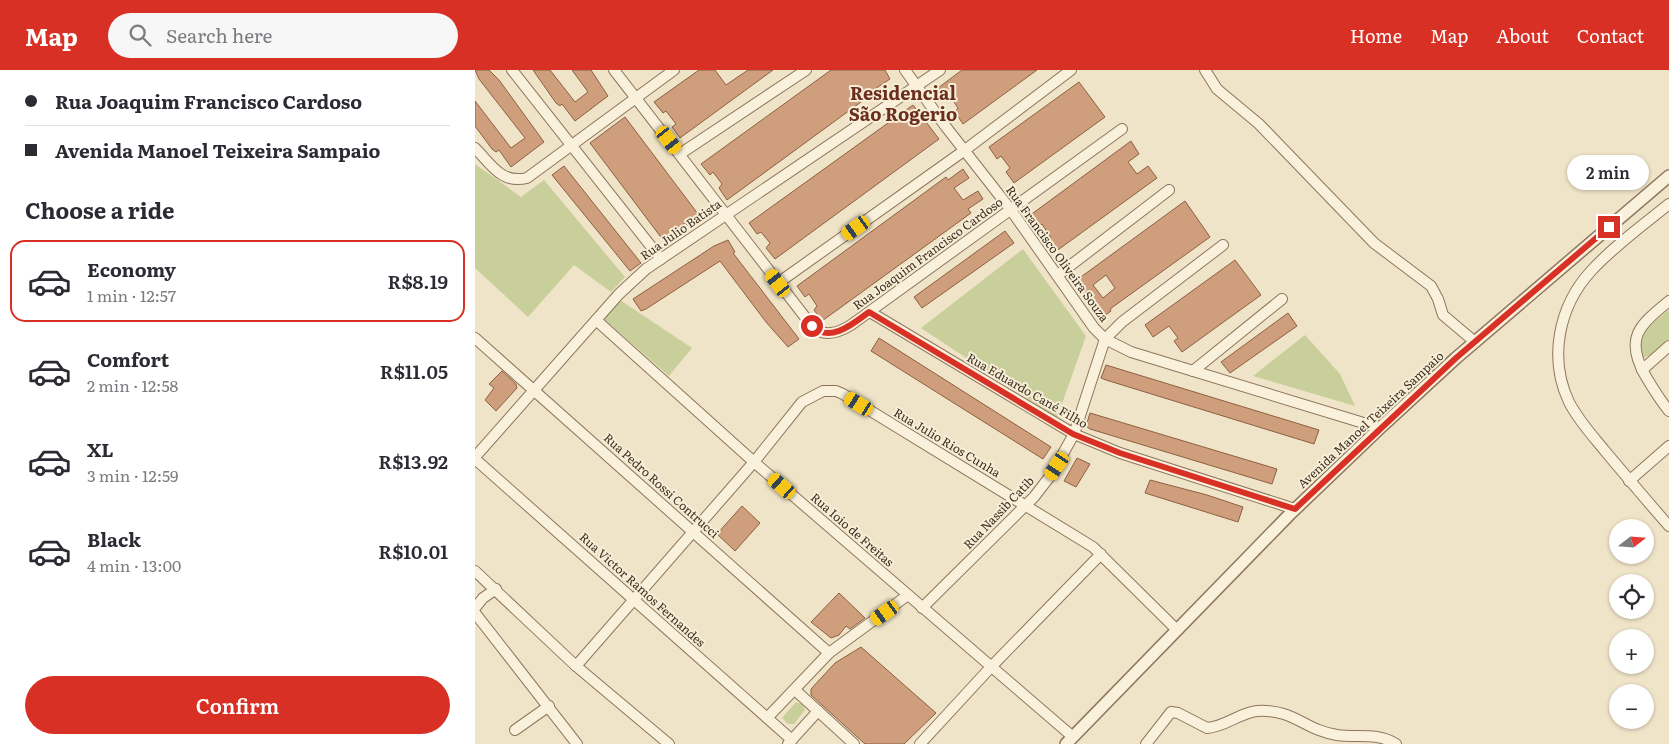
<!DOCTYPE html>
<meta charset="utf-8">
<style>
body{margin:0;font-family:Literata,serif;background:#f7f7f7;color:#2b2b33;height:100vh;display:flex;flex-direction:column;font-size:19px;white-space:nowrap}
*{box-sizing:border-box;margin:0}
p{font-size:16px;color:#7c7c81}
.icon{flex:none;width:28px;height:28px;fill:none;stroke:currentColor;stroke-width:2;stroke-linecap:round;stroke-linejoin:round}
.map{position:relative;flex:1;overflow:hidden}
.details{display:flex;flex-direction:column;background:#fff;width:475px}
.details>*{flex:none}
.guide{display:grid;align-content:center;height:110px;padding:0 25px;background:#fff}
.needle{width:32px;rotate:73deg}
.tools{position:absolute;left:1134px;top:449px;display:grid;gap:10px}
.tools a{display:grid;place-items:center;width:45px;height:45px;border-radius:50%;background:#fff;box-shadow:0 1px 4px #0004;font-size:25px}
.end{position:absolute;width:22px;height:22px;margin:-11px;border:6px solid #d93025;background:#fff;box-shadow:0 0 0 2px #fff}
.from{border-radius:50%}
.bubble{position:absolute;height:35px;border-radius:18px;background:#fff;box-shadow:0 1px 4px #0004;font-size:16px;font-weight:600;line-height:35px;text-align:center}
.car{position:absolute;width:15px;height:30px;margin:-15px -8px;border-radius:6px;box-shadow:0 0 4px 1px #0007;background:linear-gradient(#f5c518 24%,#345 0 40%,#f5c518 0 76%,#345 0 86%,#f5c518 0)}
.guide b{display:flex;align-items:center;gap:18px;height:48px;font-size:19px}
.guide b+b{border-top:1px solid #e1e1e2}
.guide i{width:12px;height:12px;background:#2b2b33}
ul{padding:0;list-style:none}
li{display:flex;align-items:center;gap:15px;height:82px;margin:0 10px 8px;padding:0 15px;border:2px solid transparent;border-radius:15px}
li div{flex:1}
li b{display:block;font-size:19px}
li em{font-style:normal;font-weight:600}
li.on{border-color:#d93025}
li>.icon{width:45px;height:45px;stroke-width:1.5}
h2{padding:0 25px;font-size:22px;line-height:60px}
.button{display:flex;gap:10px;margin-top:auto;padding:10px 25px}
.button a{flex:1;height:58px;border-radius:30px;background:#d93025;color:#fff;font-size:20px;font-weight:600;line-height:58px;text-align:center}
header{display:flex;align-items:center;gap:30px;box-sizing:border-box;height:70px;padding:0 25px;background:#d93025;color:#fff}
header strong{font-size:24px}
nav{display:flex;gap:28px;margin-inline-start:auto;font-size:18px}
.search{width:350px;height:45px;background:#f7f7f7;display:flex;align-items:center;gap:12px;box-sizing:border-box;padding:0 18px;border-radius:28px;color:#7c7c81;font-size:19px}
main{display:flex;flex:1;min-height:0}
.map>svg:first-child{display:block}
.green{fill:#c9cf9b}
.building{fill:#cf9f7d;stroke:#8d5f41;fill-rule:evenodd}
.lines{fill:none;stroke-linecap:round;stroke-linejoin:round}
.minor-casing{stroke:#8d765c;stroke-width:12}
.tertiary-casing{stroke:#8d765c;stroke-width:14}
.minor{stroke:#faf1dc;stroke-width:10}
.tertiary{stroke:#faf1dc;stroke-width:11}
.route{stroke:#d93025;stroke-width:6}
.labels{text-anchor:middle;stroke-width:4;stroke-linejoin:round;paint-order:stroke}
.street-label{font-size:12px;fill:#3d2e20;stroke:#f7eed8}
.district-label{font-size:18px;font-weight:bold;fill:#6b2e1e;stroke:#f7eed8}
</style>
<header>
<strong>Map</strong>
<div class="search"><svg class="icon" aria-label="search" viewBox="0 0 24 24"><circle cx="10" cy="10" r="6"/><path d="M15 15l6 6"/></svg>Search here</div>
<nav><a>Home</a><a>Map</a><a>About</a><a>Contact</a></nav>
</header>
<main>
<section class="details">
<div class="guide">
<b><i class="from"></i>Rua Joaquim Francisco Cardoso</b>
<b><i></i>Avenida Manoel Teixeira Sampaio</b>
</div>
<h2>Choose a ride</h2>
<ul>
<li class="on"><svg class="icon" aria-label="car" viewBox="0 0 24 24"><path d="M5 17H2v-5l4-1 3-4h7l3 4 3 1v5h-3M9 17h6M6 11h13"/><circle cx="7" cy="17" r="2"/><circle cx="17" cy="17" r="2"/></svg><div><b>Economy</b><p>1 min · 12:57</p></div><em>R$8.19</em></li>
<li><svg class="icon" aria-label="car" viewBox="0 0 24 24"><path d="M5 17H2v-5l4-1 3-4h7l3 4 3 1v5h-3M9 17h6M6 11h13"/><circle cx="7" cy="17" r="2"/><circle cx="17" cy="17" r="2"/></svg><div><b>Comfort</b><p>2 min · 12:58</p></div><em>R$11.05</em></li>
<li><svg class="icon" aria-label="car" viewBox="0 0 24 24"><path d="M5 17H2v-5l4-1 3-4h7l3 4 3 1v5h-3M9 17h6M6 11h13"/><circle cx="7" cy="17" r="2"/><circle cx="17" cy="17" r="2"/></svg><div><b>XL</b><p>3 min · 12:59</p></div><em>R$13.92</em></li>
<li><svg class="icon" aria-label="car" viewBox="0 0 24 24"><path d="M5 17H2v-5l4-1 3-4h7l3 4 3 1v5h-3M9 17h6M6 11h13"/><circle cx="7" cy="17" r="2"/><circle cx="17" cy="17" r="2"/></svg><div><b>Black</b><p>4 min · 13:00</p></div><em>R$10.01</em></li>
</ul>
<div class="button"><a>Confirm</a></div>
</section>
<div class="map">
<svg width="1194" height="674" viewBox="0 0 1194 674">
<rect width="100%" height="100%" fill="#f0e4c8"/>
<g class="green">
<path d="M0,94l46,33 23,-17 81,97 -14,15 -37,-27 -46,52 -53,-49z"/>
<path d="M548,179l63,87 -29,82 -136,-90z"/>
<path d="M145,230l72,48 -23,28 -65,-57z"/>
<path d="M1194,240v29l-19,16 -9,4 -6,-10 7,-17z"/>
<path d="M830,265l35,39 15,32 -102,-30z"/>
<path d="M321,632l6,2 3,6 -11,14h-6l-6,-6z"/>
</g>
<g class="building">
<path d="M0,0h14l10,10 45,62 -33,25 -12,-17 -3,2 -4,-3 -17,-23v-25l36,47 14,-10 -46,-59z"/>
<path d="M58,0h17l25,32 13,-10 -16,-22h19l17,26 -33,25 -13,-17 -2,2 -4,-3z"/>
<path d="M224,0h16l11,15 22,-15h25l-93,68 -8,-11 4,-3 -10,-13 -3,2 -9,-11z"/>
<path d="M356,0h54l5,9 -15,10 1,2 -149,109 -8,-12 3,-4 -9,-12 -3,3 -9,-11z"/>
<path d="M487,0h75l-74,54 -8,-12 3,-4 -8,-12 -4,3 -8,-11z"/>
<path d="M604,12l26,35 -91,66 -8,-11 4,-4 -9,-12 -4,3 -8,-12z"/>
<path d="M438,35l26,34 -164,120 -9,-11 4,-5 -9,-11 -4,2 -8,-11z"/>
<path d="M150,47l76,101 -11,9 -5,-4 -11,9 3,4 -11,8 -76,-101z"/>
<path d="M656,71l8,13 -11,8 9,12 11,-8 9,12 -102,74 -8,-12 4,-2 -9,-14 -4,3 -9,-11z"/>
<path d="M89,96l77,97 -11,8 -78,-96z"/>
<path d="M488,99l6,9 -15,10 9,12 15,-9 5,8 -15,10 3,4 -149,108 -8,-11 3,-4 -8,-12 -4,3 -8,-11 149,-109 2,3z"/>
<path d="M710,131l25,36 -100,72 1,2 -12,9 -25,-38zM631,205l9,13 -12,10 -10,-13z"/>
<path d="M530,161l9,12 -92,65 -8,-11z"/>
<path d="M253,170l7,12 -2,1 66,86 -11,8 -22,-25 -46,-61 -74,48 -5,2 -8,-12 81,-53z"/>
<path d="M760,190l26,35 -79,57 -8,-11 4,-3 -9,-12 -16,11 -8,-12z"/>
<path d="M813,243l9,13 -67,47 -9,-11z"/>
<path d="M404,268l172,109 -8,12 -172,-108z"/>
<path d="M631,295l213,65 -5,14 -208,-64 -5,-2z"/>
<path d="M27,301l14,13 1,4 -21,23 -11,-11 9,-12 -5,-4z"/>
<path d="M615,343l187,56 -5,15 -182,-55 -4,-3z"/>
<path d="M602,388l13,6 -14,23 -12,-6z"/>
<path d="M675,410l57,15 36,12 -5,15 -93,-29z"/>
<path d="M267,436l18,17 -25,28 -18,-17z"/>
<path d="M364,523l26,25 -15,11 -4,-3 -7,9 -8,3 -20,-16z"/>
<path d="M386,577l75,66 -32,31h-39l-54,-49v-6l24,-26z"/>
</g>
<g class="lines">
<defs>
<g id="minor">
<path d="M37,0l149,189"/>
<path d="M139,0l198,256c12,12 26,7 39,-1l271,-196"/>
<path d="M430,0l41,57 65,83 83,118 11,11 26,13 249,76"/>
<path d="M730,0l12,19 42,35 115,119 57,43 7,13 5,16 32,27"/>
<path d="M0,78c17,17 26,36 52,30l147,-108"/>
<path d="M205,84l126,-84"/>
<path d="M1194,134c-26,21 -55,42 -78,67 -32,35 -43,87 -22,131 9,18 23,33 36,49 21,25 42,50 64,75"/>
<path d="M583,205l111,-85"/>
<path d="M303,213l187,-133 106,-80"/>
<path d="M1194,231c-29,24 -45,36 -24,74 7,12 15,25 24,36"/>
<path d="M395,242l204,122 46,19 175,56"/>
<path d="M121,250l158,142 319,275"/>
<path d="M0,268l354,315"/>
<path d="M1167,300l27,-24"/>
<path d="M718,301l89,-72"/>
<path d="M0,387l144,-163 27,-25 294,-199"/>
<path d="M0,389l317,281"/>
<path d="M1154,411l40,-35"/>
<path d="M0,501l101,95 93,78"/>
<path d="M0,538l8,-10 13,-9"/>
<path d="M447,538l112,-111 17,-22 23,-41 31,-95 17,-17 101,-77"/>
<path d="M0,543l102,131"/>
<path d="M101,596l178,-204 48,-60 21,-11h13l7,3 250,153 84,83"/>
<path d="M320,620l59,54"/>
<path d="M292,648l62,-65 79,-58"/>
<path d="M40,660l34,-24"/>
<path d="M313,674l30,-33"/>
<path d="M445,674l71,-77 110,-113"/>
<path d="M671,674l25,-32 7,1 29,15c18,-1 32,-15 50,-17 38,-2 47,19 80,24 20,3 40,-3 59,9"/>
</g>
<path id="tertiary" d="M591,674l224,-230 90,-86 76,-70 213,-182"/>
</defs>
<use href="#minor" class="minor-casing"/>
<use href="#tertiary" class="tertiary-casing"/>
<use href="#minor" class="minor"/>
<use href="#tertiary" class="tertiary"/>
</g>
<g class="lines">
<path class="route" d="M337,256c18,18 42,-3 57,-14l204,122 47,19 175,56 161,-151 153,-131"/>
</g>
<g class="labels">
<g class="street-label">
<text transform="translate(206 160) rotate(-35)" y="4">Rua Julio Batista</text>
<text transform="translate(453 184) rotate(-36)" y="4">Rua Joaquim Francisco Cardoso</text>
<text transform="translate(582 184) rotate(54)" y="4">Rua Francisco Oliveira Souza</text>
<text transform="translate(552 321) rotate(30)" y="4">Rua Eduardo Cané Filho</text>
<text transform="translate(896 350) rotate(-43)" y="4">Avenida Manoel Teixeira Sampaio</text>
<text transform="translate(472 373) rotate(31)" y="4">Rua Julio Rios Cunha</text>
<text transform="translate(186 416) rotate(42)" y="4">Rua Pedro Rossi Contrucci</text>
<text transform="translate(524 443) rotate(-46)" y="4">Rua Nassib Catib</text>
<text transform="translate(377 460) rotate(41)" y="4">Rua Ioio de Freitas</text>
<text transform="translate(167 520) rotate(42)" y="4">Rua Victor Ramos Fernandes</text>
</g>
<g class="district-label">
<text x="428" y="30">Residencial<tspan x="428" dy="21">São Rogerio</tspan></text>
</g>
</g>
</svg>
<div class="tools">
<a><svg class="needle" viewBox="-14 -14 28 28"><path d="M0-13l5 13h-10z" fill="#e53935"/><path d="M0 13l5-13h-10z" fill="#7c7c81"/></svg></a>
<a><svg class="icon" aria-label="locate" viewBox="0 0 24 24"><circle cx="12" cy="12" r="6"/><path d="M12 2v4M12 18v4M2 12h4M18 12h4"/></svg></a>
<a>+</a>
<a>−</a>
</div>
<i class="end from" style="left:337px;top:256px"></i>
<i class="end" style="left:1134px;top:157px"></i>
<div class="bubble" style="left:1092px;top:85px;width:82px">2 min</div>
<i class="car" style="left:194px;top:70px;rotate:142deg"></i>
<i class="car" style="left:381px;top:158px;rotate:235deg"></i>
<i class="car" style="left:303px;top:213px;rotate:323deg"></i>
<i class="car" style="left:384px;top:334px;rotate:301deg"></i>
<i class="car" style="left:582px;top:396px;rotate:214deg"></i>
<i class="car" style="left:307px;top:416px;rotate:311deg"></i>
<i class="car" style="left:410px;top:543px;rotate:235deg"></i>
</div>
</main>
